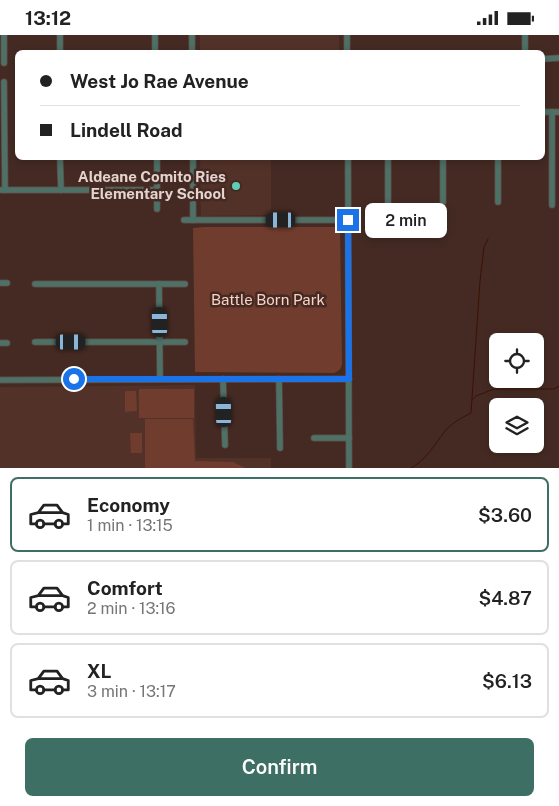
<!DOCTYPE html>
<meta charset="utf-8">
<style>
body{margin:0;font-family:"Public Sans",sans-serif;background:#f2f2f2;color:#222;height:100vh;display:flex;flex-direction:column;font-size:19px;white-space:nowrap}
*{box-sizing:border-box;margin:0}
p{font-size:16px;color:#767676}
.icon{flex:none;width:28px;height:28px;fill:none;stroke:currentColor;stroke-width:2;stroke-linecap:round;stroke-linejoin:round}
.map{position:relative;height:433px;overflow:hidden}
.details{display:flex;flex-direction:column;background:#fff;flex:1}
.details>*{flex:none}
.guide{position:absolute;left:15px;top:15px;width:530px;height:110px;border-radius:8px;box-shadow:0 2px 8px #0003;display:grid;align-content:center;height:110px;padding:0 25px;background:#fff}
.tools{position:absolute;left:489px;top:298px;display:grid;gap:10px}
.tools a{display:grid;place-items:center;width:55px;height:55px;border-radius:8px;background:#fff;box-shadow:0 2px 8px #0003;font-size:25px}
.end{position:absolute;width:22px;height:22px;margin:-11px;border:6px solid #1a73e8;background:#fff;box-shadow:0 0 0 2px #fff}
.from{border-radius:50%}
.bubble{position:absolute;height:35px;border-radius:8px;background:#fff;box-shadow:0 2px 8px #0003;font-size:16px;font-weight:600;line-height:35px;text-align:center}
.car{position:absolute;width:15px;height:30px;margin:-15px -8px;border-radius:6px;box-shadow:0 0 4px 1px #0007;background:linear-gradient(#222 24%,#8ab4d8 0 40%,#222 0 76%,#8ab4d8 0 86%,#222 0)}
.guide b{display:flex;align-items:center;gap:18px;height:48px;font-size:19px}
.guide b+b{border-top:1px solid #e0e0e0}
.guide i{width:12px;height:12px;background:#222}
ul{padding:9px 0 0;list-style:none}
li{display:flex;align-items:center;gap:15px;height:75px;margin:0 10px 8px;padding:0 15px;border:2px solid #e0e0e0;border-radius:8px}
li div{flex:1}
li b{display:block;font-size:19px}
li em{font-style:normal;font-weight:600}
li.on{border-color:#3d6f65}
li>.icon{width:45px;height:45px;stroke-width:1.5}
.primary-button{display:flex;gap:10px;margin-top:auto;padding:10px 25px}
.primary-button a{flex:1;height:58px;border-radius:8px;background:#3d6f65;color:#fff;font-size:20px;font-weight:600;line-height:58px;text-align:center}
.status{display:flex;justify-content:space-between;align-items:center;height:35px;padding:0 25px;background:#fff;direction:ltr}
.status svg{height:14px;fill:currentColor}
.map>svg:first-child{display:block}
.built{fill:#523128}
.green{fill:#703c2d}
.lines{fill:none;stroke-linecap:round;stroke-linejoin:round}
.stream{stroke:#3e1003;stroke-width:1}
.minor-casing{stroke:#614842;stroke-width:7}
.minor{stroke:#4d7067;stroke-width:5.5}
.route{stroke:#1a73e8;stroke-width:6}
.poi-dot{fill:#5eceb7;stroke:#442a23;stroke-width:2}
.labels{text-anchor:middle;stroke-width:5;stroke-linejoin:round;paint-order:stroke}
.poi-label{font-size:15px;font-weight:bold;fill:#e4d3ce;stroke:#442a23;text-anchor:end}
.park-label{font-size:15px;fill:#fbd2c5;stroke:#442a23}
</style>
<div class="status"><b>13:12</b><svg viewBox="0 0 49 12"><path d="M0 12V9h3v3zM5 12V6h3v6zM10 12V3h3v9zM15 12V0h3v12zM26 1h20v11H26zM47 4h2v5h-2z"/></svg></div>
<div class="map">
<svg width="559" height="434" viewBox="0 0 559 434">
<rect width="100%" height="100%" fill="#442a23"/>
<g class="built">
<rect x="200" y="0" width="139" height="17"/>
<path d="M200,123h71v57l-70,1z"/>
<path d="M195,350l1,73h75v10h-271v-81z"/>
</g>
<g class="green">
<path d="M205,192h135l2,137c-1,5 -3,7 -8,9l-139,-1 -2,-144z"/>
<rect x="139" y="354" width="55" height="29"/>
<path d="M125,356h11l1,20 -12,1z"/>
<path d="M145,384h48l2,42 38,1 13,6h-101z"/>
<path d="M130,398h12v20h-11z"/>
</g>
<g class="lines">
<g class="stream">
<path d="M472,365l4,-4 18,-7h60l5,-3"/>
<path d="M409,434c17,-8 25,-24 36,-38 7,-8 16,-13 26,-18l9,-132 4,-34 4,-8"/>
</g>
<defs>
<g id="minor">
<path d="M4,0v28"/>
<path d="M155,0v18"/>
<path d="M192,0v18"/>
<path d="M347,0v18"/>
<path d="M525,0v18"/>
<path d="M60,18v-18"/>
<path d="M542,24l17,-1"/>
<path d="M4,47l1,108"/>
<path d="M542,77h17"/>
<path d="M552,77v93"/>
<path d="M60,122l1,33"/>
<path d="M157,122v52"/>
<path d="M193,122v63"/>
<path d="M348,122l1,312"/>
<path d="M443,122v45"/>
<path d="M498,122v45"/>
<path d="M0,155h157"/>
<path d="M388,167v-45"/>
<path d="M184,185h164"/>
<path d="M0,248h7"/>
<path d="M35,249h150"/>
<path d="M159,249l1,95"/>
<path d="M35,307h150"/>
<path d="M0,308h7"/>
<path d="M223,344l2,66"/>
<path d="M279,344l1,69"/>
<path d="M0,345l349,-1"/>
<path d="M314,403h35"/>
</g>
</defs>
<use href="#minor" class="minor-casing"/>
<use href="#minor" class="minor"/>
</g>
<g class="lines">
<path class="route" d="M74,344h275l-1,-159"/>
</g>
<circle class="poi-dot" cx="236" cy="151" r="5"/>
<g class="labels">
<g class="poi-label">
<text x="226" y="147">Aldeane Comito Ries<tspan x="226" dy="17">Elementary School</tspan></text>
</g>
<g class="park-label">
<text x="268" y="270">Battle Born Park</text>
</g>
</g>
</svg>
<div class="tools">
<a><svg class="icon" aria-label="locate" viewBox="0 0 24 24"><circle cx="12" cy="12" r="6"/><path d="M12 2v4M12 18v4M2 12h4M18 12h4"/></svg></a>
<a><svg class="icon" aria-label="layers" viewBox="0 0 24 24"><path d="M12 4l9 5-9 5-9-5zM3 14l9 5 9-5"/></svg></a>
</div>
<i class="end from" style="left:74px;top:344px"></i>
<i class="end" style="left:348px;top:185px"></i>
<div class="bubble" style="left:365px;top:168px;width:82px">2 min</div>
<i class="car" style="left:281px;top:185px;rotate:270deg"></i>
<i class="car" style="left:160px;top:287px;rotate:359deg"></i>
<i class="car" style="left:71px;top:307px;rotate:90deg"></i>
<i class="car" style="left:224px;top:377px;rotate:359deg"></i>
<div class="guide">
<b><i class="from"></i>West Jo Rae Avenue</b>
<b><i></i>Lindell Road</b>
</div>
</div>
<section class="details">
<ul>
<li class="on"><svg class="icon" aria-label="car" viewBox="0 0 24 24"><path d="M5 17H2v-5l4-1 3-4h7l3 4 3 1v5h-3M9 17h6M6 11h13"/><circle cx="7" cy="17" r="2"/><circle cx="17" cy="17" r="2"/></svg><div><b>Economy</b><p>1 min · 13:15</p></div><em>$3.60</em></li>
<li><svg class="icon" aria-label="car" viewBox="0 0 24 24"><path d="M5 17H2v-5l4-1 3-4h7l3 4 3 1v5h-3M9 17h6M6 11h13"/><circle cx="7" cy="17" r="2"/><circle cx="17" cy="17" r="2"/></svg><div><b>Comfort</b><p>2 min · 13:16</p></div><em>$4.87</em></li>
<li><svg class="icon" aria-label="car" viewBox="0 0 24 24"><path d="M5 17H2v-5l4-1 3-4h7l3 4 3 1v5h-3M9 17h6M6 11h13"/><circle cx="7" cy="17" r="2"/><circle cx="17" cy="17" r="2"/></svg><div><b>XL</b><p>3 min · 13:17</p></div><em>$6.13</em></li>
</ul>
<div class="primary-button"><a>Confirm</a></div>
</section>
